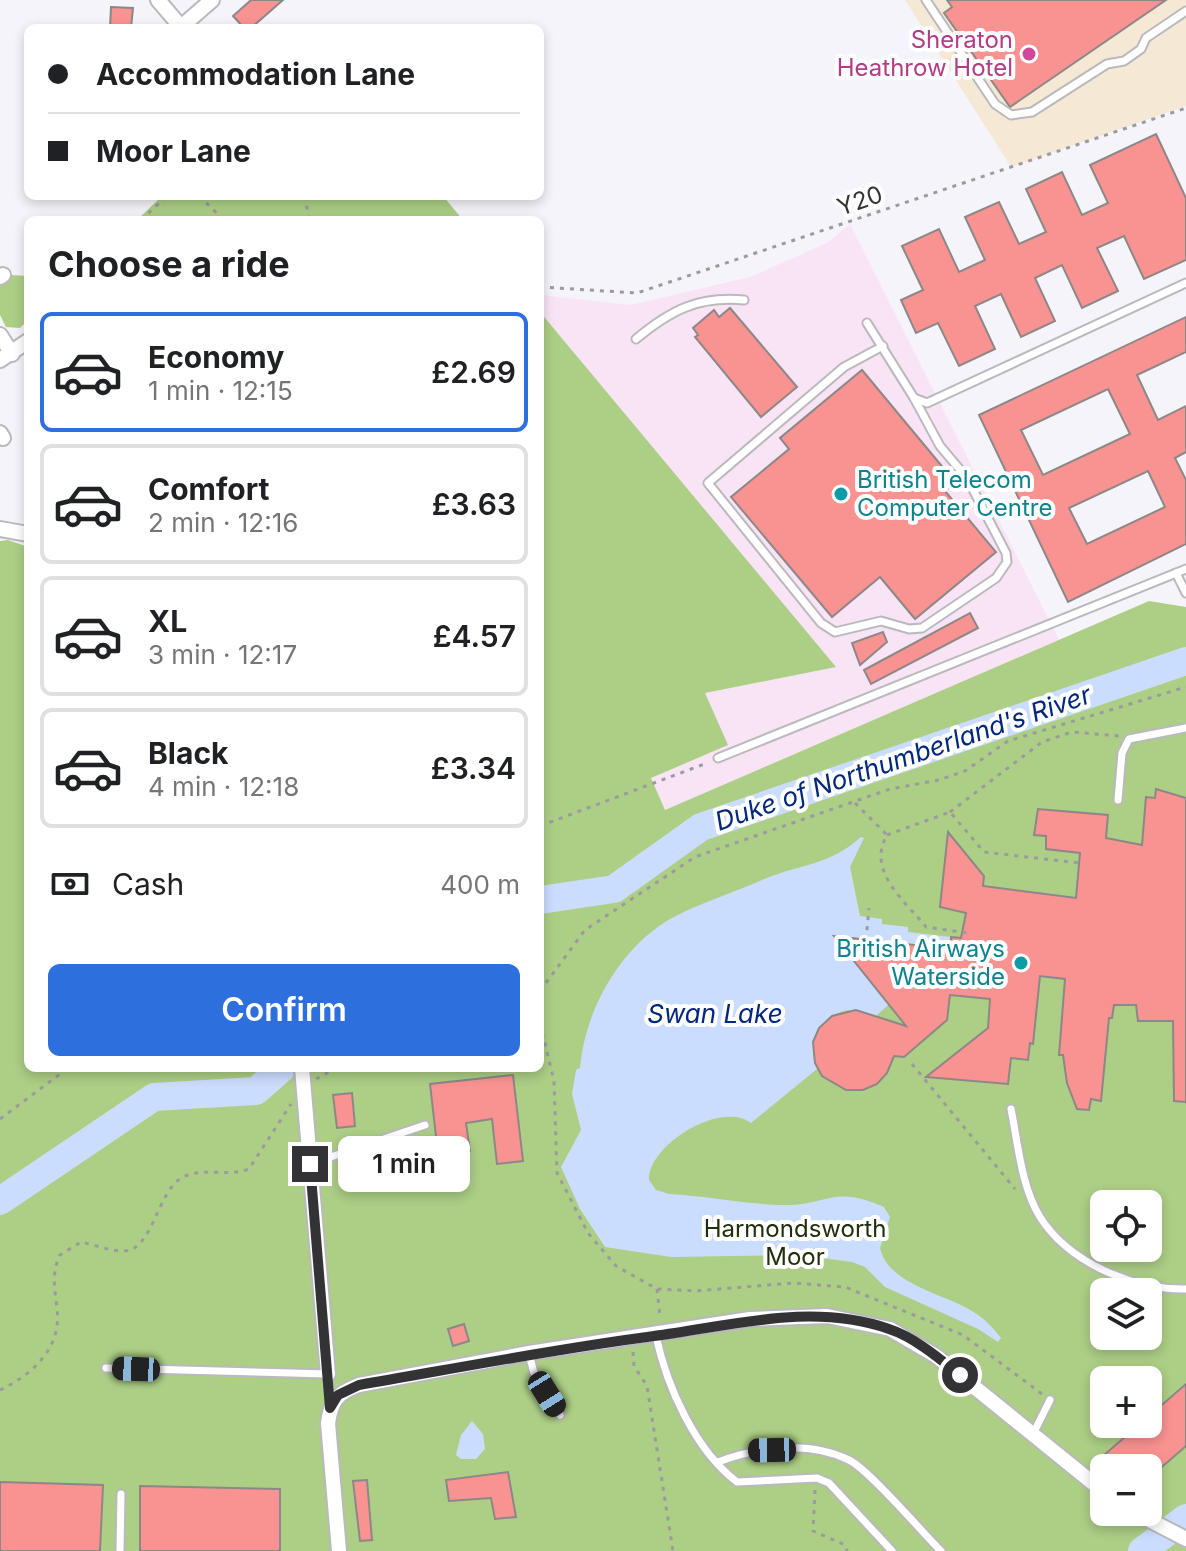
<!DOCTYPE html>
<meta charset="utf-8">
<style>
body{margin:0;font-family:Inter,sans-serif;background:#f6f6f6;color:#202124;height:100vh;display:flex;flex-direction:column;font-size:30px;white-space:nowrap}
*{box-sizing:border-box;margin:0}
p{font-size:26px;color:#757577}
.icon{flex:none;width:44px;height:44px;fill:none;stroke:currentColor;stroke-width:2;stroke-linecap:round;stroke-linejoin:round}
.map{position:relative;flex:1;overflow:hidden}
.panel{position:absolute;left:24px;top:216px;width:520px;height:856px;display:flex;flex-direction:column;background:#fff;border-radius:12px;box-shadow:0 4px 12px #0003}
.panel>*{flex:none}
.guide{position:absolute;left:24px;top:24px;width:520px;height:176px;border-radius:12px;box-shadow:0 4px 12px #0003;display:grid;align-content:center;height:176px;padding:0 24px;background:#fff}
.fabs{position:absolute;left:1090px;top:1190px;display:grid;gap:16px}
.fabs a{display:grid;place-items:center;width:72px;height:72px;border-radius:12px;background:#fff;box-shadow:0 4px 12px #0003;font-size:40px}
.end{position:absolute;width:36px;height:36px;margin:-18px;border:10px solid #333335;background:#fff;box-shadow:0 0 0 4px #fff}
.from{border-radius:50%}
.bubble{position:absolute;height:56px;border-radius:12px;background:#fff;box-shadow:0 4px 12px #0003;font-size:26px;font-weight:600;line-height:56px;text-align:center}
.car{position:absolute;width:24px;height:48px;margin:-24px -12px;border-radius:10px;box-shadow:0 0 6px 2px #0007;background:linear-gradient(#222 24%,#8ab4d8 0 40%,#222 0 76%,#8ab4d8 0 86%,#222 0)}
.guide b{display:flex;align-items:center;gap:28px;height:76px;font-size:30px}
.guide b+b{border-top:2px solid #e0e0e0}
.guide i{width:20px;height:20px;background:#202124}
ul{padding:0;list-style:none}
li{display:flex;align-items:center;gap:24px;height:120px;margin:0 16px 12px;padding:0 8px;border:4px solid #e0e0e0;border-radius:12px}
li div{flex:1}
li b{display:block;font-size:30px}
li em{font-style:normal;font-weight:600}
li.active{border-color:#2d6fdc}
li>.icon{width:72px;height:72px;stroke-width:1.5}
h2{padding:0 24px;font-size:36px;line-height:96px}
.pay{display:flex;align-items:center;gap:20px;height:88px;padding:0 24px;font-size:30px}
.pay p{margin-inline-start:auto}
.button{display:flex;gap:16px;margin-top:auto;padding:16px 24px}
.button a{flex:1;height:92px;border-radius:12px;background:#2d6fdc;color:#fff;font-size:32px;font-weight:600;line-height:92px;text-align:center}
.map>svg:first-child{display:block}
.commercial{fill:#f5e9d5}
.industrial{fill:#f8e4f4}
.green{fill:#acce85;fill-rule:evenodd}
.water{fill:#cbddfe}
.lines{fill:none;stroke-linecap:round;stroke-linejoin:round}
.river{stroke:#cbddfe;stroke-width:28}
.building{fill:#f99391;stroke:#8d8787;stroke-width:2;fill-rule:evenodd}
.lane-casing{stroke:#b9b9be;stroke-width:11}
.street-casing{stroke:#b9b9be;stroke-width:18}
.path{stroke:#9b9b9f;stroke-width:3;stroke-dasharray:4 6;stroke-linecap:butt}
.lane{stroke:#fff;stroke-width:7}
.street{stroke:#fff;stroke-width:14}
.route{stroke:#333335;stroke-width:10}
.hotel-dot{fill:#d1479c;stroke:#fff;stroke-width:3}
.culture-dot{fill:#0f9aa8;stroke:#fff;stroke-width:3}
.labels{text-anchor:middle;stroke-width:8;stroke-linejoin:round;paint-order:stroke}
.hotel-label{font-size:24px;fill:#b23c85;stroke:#fff;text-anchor:end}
.street-label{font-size:24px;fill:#333335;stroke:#fff}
.culture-label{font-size:24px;fill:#0d838f;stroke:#fff;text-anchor:start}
.park-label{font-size:24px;fill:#202f0b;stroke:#fff}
.water-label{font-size:26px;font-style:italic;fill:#00267d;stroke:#fff}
</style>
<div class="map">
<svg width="1186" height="1551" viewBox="0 0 1186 1551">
<rect width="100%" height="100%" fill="#f4f4fa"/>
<path class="commercial" d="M905,0h281v106l-175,61z"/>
<path class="industrial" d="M850,224l209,416 -394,170 -14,-32 54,-85 130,-26 -295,-355v-17l91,10 119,-28 77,-34z"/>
<g class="green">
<path d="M162,196h281l20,24h-326z"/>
<path d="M12,275l16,1v44l-8,8 -14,-1 -6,-12v-33z"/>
<path d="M540,312l296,355 -131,26 23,52 -77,33 14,32 484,-209 37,6v48l-486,168 -88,57 -72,11z"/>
<path d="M8,540l20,7v521h512v-168l74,-11 87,-62 485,-166v890h-1186v-1010zM1104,1204h44v44h-44zM1104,1292h44v44h-44zM1104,1380h44v44h-44zM1104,1468h44v44h-44z"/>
</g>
<g class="water">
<path d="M861,837l3,1 -14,29 10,49 22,3v5l26,3v5l43,5 -1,12 -75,68c-35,-24 -74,16 -58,52l-66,54c-30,-23 -103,22 -102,57l7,10 13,4c38,2 75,10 113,11 47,1 50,-21 102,2l6,10 -10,31c9,39 70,46 98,67 9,6 16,14 23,23l-3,4 -20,-13 -93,-42 -20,-20 -13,-5 -51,-7 -130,2 -66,-10 -25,-38 -19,-42 20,-37 -9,-36 4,-24 4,-2c5,-58 40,-121 92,-150 28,-15 61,-25 90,-38 37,-16 67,-14 99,-43z"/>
<path d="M472,1421l11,13 2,15 -9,10h-15l-5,-4 5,-20z"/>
</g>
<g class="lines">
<g class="river">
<path d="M540,900l74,-11 87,-62 485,-166"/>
<path d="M0,1201l154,-104 102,-6 26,-23"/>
<path d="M1142,1551l44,-33"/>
</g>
</g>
<g class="building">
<path d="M251,0h32l-32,28h-7l-11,-12z"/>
<path d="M947,0h219l-156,107 -66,-94 8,-6z"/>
<path d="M111,7l22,1 -2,20h-21z"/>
<path d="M1156,134l30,64v62l-42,19 -20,-43 -27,12 21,43 -36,17 -20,-43 -27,13 20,43 -34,16 -20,-43 -26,12 20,43 -36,17 -21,-43 -22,10 -15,-33 22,-10 -21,-44 37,-17 20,43 26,-12 -20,-43 34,-15 20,42 27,-12 -20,-43 36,-17 20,43 26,-12 -18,-38z"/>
<path d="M730,308l67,79 -36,30 -66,-80 3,-2 -5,-7 21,-18 5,7z"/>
<path d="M1186,317v35l-49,23 21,45 28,-14v46l-11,6 11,22v64l-118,58 -89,-187zM1108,389l22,45 -87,41 -22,-45zM1148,471l17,36 -78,37 -18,-36z"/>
<path d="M862,370l93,112 -10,9 51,61 -81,67 -35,-42 -48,40 -101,-120 58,-48 -9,-11z"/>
<path d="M970,613l8,15 -107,56 -7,-14z"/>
<path d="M883,632l4,10 -27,23 -8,-22z"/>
<path d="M1156,789l30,9v304l-12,-1 -1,-80h-35l-2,-16h-22l-2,13h-3l-8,83 -10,-2 -2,11 -12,-1 -10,-26 -4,-28h-4l6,-76 -25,-3 -7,68 -3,-1 -2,17 -17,-2 -3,26 -82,-7 62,-49 2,-29 -40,-4 -3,25 -43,37 -10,-1 -7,17 -10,11 -14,6h-17l-24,-14 -7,-13 -2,-21 6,-14 13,-12 24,-6 50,16 -72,-90 116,13 1,-12 10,1 5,-25 -26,-6 8,-75 36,44 -1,10 93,12 4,-45 -34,-4v-13l-12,-1 4,-26 70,6 -2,23 36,7 4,-48 9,1z"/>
<path d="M513,1075l10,86 -26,3 -5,-45 -26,4 4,28 -8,1 2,16 -24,3 -10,-87z"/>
<path d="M352,1093l3,33 -18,2 -4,-33z"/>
<path d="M464,1324l5,17 -16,5 -5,-17z"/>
<path d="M1186,1384v62l-38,33v-11h-33l-11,-13 36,-31h8v-7z"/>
<path d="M508,1472l8,45 -21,2 -4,-21 -42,3 -3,-21z"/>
<path d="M367,1480l5,60 -12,1 -7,-60z"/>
<path d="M0,1482l103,3 -3,66h-100z"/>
<path d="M140,1486l140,3v62h-140z"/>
</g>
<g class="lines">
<defs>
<g id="lane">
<path d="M926,0l69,104 16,11 21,-3 75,-48 17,-3 17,-12 5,-11 40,-27"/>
<path d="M867,323l47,75 13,5 259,-120"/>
<path d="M636,339c35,-29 62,-43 108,-39"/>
<path d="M883,346l-39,21 -136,116 113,140 14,9 46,-11 28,8 13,-1 74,-50 11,-16 -1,-9 -39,-75 -27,-32 -26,-48"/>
<path d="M1176,573l10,20"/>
<path d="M718,758l468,-189"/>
<path d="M1118,800l4,-47 7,-14 57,-11"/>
<path d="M1011,1109c7,34 10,77 29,108 29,46 94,73 146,72"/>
<path d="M310,1164l115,-39"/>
<path d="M656,1336c11,51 39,114 81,146l80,-4 12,5 63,68"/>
<path d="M529,1354l5,19 26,42"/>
<path d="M106,1368l222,6 2,31"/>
<path d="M1033,1434l17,-34"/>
<path d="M718,1462c40,-15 91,-22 131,-2 20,10 73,72 92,91"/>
<path d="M120,1551l1,-57"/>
</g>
<g id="street">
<path d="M158,0l23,27"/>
<path d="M180,28l32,-28"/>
<path d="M0,277l3,-2"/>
<path d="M0,335l12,19"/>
<path d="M0,360l28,-19"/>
<path d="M0,433l3,5"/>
<path d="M0,529l28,5"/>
<path d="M302,1068l26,306"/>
<path d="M1134,1512l52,27"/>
<path d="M339,1551l-11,-128c3,-22 9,-30 31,-38l170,-32 221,-34 77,-3 63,13 46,27 168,136"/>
</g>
</defs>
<use href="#lane" class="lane-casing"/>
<use href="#street" class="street-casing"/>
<g class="path">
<path d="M199,196l25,24"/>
<path d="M305,196l4,24"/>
<path d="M141,220l26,-24"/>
<path d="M540,287l97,6 549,-185"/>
<path d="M855,803l32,32c-21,36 18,66 39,92l42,6"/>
<path d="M950,812l92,-70 30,-10 48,4"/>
<path d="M540,826l167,-63"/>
<path d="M887,835l63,-23 34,40 95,11"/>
<path d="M866,940l3,-32"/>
<path d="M540,991l45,-61 110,-73 195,-68 49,-9 26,-9 43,-30 178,-54"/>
<path d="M540,1023l14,58 3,92 31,60 28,33 41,23 38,2 98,-8 52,4 118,48 79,59"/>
<path d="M912,1064l103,125"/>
<path d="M316,1079l20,-11"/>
<path d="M0,1119l68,-51"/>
<path d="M657,1289l3,28"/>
<path d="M633,1352l1,14 13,20 26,165"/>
<path d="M0,1390c32,-15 62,-42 57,-81 -2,-19 -6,-36 3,-54l21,-13c14,3 29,9 42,9 30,1 34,-61 60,-74 20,-10 45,0 66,-8l42,-65"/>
<path d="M815,1490l-2,41 32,14 2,6"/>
</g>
<use href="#lane" class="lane"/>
<use href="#street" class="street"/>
</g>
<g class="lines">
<path class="route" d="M310,1164l20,244 8,-13 21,-10c98,-17 196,-36 295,-49 78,-10 157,-34 235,-7 25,8 50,29 71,46"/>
</g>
<circle class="hotel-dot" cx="1029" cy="54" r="8"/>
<g class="culture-dot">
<circle cx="841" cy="494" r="8"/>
<circle cx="1021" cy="963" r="8"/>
</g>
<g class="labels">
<g class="hotel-label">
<text x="1013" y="48">Sheraton<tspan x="1013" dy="28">Heathrow Hotel</tspan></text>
</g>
<g class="street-label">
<text transform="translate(860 201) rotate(-19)" y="8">Y20</text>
</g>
<g class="culture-label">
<text x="857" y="488">British Telecom<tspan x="857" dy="28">Computer Centre</tspan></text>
<text x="1005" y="957" text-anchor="end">British Airways<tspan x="1005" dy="28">Waterside</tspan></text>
</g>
<g class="park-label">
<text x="795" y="1237">Harmondsworth<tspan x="795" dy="28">Moor</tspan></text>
</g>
<g class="water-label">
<text transform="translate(903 758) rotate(-19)" y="9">Duke of Northumberland's River</text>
<text x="715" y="1023">Swan Lake</text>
</g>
</g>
</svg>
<div class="fabs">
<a><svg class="icon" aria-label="locate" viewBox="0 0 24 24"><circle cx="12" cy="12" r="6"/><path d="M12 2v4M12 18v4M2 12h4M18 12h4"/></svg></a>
<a><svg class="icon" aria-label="layers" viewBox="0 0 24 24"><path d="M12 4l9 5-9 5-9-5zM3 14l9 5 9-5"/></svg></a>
<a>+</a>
<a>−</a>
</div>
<i class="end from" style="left:960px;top:1375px"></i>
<i class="end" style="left:310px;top:1164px"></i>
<div class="bubble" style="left:338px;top:1136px;width:132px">1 min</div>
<i class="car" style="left:136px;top:1369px;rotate:272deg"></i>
<i class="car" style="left:547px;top:1394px;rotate:148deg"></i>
<i class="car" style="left:772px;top:1450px;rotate:269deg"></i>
<div class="guide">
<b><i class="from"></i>Accommodation Lane</b>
<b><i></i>Moor Lane</b>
</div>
<section class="panel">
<h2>Choose a ride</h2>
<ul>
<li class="active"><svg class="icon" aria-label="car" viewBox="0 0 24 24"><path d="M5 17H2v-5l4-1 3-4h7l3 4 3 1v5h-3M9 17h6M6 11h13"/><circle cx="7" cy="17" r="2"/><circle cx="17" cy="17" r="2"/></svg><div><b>Economy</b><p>1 min · 12:15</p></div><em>£2.69</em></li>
<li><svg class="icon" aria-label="car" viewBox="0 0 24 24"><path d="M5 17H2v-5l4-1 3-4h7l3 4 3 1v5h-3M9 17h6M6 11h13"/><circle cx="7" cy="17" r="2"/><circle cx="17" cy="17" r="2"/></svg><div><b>Comfort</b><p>2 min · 12:16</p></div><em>£3.63</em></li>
<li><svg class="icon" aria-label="car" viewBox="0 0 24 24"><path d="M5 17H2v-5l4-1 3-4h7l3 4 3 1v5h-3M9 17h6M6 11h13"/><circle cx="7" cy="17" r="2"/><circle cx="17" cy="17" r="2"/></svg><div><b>XL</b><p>3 min · 12:17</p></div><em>£4.57</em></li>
<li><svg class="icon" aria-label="car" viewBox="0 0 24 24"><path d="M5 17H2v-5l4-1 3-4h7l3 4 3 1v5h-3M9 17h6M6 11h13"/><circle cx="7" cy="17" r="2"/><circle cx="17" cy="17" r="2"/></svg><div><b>Black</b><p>4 min · 12:18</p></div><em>£3.34</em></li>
</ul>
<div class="pay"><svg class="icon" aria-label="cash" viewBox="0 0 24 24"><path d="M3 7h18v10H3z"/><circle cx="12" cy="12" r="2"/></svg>Cash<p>400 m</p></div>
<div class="button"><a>Confirm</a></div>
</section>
</div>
